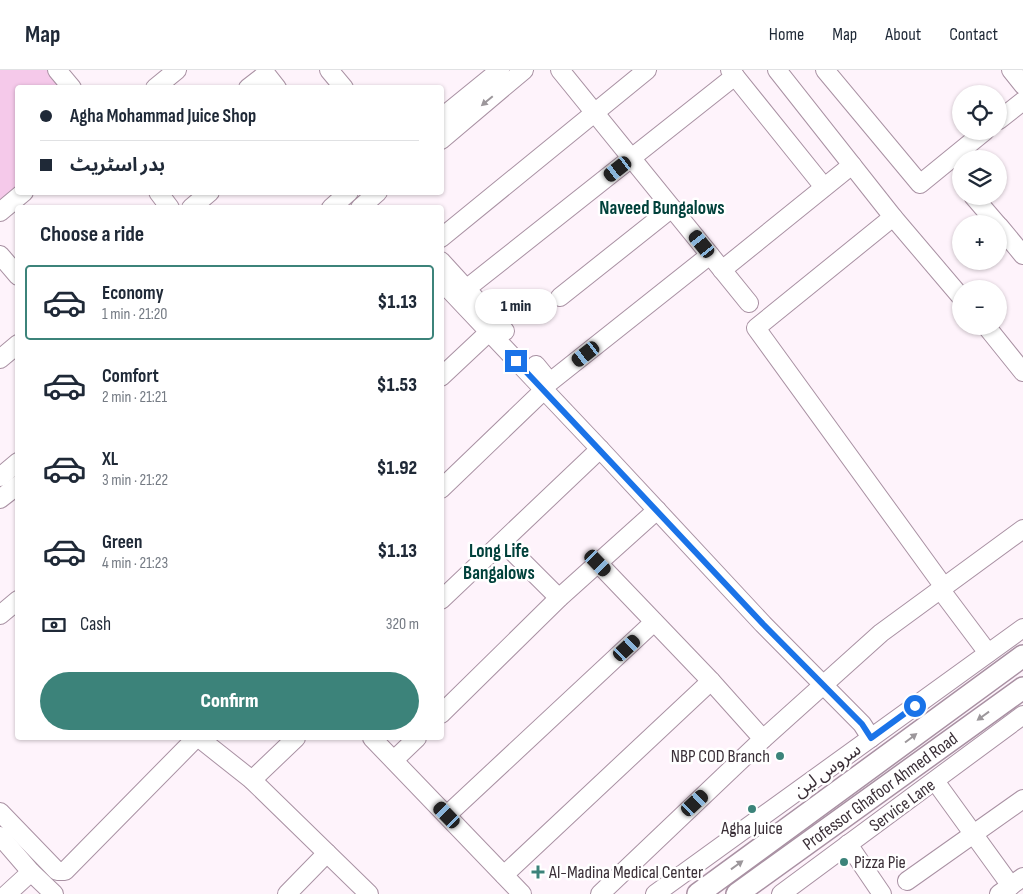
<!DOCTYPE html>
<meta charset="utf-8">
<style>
body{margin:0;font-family:"Sofia Sans Condensed","Noto Sans Arabic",sans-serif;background:#f6f6f7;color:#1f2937;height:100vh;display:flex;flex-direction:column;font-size:19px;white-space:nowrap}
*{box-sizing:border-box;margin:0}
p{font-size:16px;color:#747a83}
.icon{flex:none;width:28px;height:28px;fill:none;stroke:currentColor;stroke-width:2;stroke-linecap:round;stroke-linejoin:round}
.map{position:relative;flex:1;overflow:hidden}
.drawer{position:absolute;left:15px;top:135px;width:429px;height:535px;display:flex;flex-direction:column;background:#fff;border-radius:5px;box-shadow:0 1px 4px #0004}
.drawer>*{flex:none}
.guide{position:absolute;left:15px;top:15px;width:429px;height:110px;border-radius:5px;box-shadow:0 1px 4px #0004;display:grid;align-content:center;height:110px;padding:0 25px;background:#fff}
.controls{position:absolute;left:952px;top:15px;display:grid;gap:10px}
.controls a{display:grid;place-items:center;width:55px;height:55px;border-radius:50%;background:#fff;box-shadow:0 1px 4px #0004;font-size:25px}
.end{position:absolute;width:22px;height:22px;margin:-11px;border:6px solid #1a73e8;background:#fff;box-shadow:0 0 0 2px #fff}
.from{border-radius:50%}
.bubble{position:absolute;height:35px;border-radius:18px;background:#fff;box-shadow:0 1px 4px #0004;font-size:16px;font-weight:800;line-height:35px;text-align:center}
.car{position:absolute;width:15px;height:30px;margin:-15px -8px;border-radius:6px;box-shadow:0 0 4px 1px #0007;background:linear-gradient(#222 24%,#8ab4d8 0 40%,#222 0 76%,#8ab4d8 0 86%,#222 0)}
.guide b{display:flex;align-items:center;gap:18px;height:48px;font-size:19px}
.guide b+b{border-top:1px solid #e0e1e3}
.guide i{width:12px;height:12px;background:#1f2937}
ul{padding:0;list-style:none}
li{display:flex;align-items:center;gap:15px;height:75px;margin:0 10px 8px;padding:0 15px;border:2px solid transparent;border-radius:5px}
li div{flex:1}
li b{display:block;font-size:19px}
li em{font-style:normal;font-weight:800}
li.selected{border-color:#3c837a}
li>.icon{width:45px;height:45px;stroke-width:1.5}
h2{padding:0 25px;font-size:22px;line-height:60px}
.pay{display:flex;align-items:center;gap:12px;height:55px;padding:0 25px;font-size:19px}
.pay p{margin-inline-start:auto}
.action{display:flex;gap:10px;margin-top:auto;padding:10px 25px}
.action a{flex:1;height:58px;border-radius:30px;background:#3c837a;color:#fff;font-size:20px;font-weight:800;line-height:58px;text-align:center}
header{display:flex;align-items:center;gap:30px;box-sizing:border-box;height:70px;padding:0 25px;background:#fff;border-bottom:1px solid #e0e1e3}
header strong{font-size:24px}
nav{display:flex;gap:28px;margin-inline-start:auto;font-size:18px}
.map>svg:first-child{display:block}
.green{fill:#f5c9ea}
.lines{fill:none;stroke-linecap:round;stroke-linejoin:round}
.minor-casing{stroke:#a991a3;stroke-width:20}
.major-casing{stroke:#a991a3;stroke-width:24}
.minor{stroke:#fff;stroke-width:18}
.major{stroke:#fff;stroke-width:21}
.oneway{fill:#9c979b}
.route{stroke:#1a73e8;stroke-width:6}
.poi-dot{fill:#3c837a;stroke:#fff;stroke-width:2}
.labels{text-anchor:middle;stroke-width:5;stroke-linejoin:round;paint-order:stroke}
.poi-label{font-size:18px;fill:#3a2f37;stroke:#fff;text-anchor:start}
.street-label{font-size:18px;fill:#3a2f37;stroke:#fff}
.neighbourhood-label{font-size:19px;font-weight:bold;fill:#00413b;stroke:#fff}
</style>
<header>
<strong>Map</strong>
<nav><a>Home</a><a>Map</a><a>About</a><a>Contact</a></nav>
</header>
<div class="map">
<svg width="1023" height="824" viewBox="0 0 1023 824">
<rect width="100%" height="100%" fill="#fef3fb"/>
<path class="green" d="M0,0h57l15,17 -54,1v104l-18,20z"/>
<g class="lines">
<defs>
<g id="minor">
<path d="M57,0l15,18"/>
<path d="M329,0l15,18"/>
<path d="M560,0l189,233"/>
<path d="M730,0l94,117"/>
<path d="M777,0l116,147 68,80"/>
<path d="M825,0l95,114 65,-53"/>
<path d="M1011,0l12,15"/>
<path d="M155,18l22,-18"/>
<path d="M248,18l18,-14 11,14"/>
<path d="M441,48l59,-48"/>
<path d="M999,50l24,-19"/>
<path d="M441,70l83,-70"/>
<path d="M158,122l12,16"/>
<path d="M973,126l24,28"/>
<path d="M191,138l19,-16"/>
<path d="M331,138l18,-16"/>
<path d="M360,138l18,-16"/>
<path d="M0,142l24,-20"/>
<path d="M893,147l-137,111 188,259"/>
<path d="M999,156l24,29"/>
<path d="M441,168l206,-168"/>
<path d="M0,185l18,21"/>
<path d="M441,191l64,70"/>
<path d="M722,200l130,-105"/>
<path d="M441,211l159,168 163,175 99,100 9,14"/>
<path d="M466,219l269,-213"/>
<path d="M560,227l112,-89"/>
<path d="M986,256l37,46"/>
<path d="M0,289l18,-15"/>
<path d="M536,295l14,17 160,-127"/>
<path d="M441,307l48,-45"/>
<path d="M0,407l18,-15"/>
<path d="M441,419l103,-99"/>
<path d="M0,429l18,-14"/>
<path d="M503,472l56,56"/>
<path d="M598,493l113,118 52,58"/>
<path d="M940,519l48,64"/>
<path d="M441,530l159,-151"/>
<path d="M0,545l18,-15"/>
<path d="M441,644l118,-116 98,-88"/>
<path d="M199,668l53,42 117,114"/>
<path d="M372,668l150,156"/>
<path d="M394,690l23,-22"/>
<path d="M252,710l44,-42"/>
<path d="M935,711l76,105"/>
<path d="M0,742l57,59h8l131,-133"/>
<path d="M447,745l207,-193"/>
<path d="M0,766l31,36 23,22"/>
<path d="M848,774l34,50"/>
<path d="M504,805l207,-194"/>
<path d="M907,811l116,-82"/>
<path d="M7,824l24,-22"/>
<path d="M287,824l40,-41"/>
<path d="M600,824l163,-155 118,-106 142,-104"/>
<path d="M655,824l368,-266"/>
<path d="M781,824l242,-179"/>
<path d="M999,824l24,-17"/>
</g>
<g id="major">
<path d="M698,824l325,-238"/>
<path d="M737,824l286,-206"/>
</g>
</defs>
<use href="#minor" class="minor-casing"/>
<use href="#major" class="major-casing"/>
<use href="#minor" class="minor"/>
<use href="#major" class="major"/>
</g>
<defs><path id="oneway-solid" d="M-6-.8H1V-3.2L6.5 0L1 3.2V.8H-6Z" transform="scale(1.25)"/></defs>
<g class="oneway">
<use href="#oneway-solid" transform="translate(487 31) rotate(140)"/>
<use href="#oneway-solid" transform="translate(983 646) rotate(144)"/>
<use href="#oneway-solid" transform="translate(911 668) rotate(-37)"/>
<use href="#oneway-solid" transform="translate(737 795) rotate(-36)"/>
</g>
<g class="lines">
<path class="route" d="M516,291l247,263 99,100 9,14 44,-32"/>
</g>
<g class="poi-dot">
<circle cx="780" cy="686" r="5"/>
<circle cx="752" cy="739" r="5"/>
<circle cx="844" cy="792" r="5"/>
<path d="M535.5 794.5h5v5h5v5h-5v5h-5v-5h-5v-5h5z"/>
</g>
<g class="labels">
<g class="poi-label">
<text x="770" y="692" text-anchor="end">NBP COD Branch</text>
<text x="752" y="764" text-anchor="middle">Agha Juice</text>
<text x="854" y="798">Pizza Pie</text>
<text x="549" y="808">Al-Madina Medical Center</text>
</g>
<g class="street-label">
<text transform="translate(827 700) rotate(-36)" y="6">سروس لین</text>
<text transform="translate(880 721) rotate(-36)" y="6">Professor Ghafoor Ahmed Road</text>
<text transform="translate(902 735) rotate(-36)" y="6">Service Lane</text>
</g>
<g class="neighbourhood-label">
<text x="662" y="144">Naveed Bungalows</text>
<text x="499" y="487">Long Life<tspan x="499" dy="22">Bangalows</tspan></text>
</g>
</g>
</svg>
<div class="controls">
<a><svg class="icon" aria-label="locate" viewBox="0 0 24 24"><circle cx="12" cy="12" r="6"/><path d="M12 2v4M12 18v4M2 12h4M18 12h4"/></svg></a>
<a><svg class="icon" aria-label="layers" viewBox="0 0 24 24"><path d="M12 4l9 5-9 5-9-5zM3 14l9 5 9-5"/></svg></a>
<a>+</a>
<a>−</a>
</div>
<i class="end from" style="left:915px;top:636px"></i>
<i class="end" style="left:516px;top:291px"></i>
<div class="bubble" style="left:475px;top:219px;width:82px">1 min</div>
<i class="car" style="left:618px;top:99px;rotate:232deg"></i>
<i class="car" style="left:702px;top:174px;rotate:321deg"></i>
<i class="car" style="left:586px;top:284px;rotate:232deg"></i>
<i class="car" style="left:598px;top:493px;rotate:136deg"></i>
<i class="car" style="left:627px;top:578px;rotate:47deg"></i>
<i class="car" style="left:695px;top:733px;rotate:47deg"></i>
<i class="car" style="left:447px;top:745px;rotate:316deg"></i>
<div class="guide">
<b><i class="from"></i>Agha Mohammad Juice Shop</b>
<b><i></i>بدر اسٹریٹ</b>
</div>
<section class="drawer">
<h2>Choose a ride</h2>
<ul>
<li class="selected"><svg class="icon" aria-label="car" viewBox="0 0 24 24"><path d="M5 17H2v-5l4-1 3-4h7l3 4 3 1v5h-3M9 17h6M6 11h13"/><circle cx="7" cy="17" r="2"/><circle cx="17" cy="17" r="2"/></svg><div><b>Economy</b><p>1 min · 21:20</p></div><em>$1.13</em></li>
<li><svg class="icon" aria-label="car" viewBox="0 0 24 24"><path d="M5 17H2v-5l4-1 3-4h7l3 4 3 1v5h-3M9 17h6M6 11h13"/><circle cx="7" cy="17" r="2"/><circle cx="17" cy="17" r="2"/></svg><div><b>Comfort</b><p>2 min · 21:21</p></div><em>$1.53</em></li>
<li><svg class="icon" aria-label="car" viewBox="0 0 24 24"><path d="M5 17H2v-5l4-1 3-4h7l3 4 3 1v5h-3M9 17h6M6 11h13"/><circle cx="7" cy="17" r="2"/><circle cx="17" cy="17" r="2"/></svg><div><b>XL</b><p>3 min · 21:22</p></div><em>$1.92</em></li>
<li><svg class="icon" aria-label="car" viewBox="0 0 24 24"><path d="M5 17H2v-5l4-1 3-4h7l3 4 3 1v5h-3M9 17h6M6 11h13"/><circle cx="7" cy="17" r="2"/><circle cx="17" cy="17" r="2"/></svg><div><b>Green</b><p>4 min · 21:23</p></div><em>$1.13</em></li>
</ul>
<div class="pay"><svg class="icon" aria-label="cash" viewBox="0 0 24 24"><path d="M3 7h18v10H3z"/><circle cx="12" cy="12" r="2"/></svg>Cash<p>320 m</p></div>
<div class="action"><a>Confirm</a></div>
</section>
</div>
